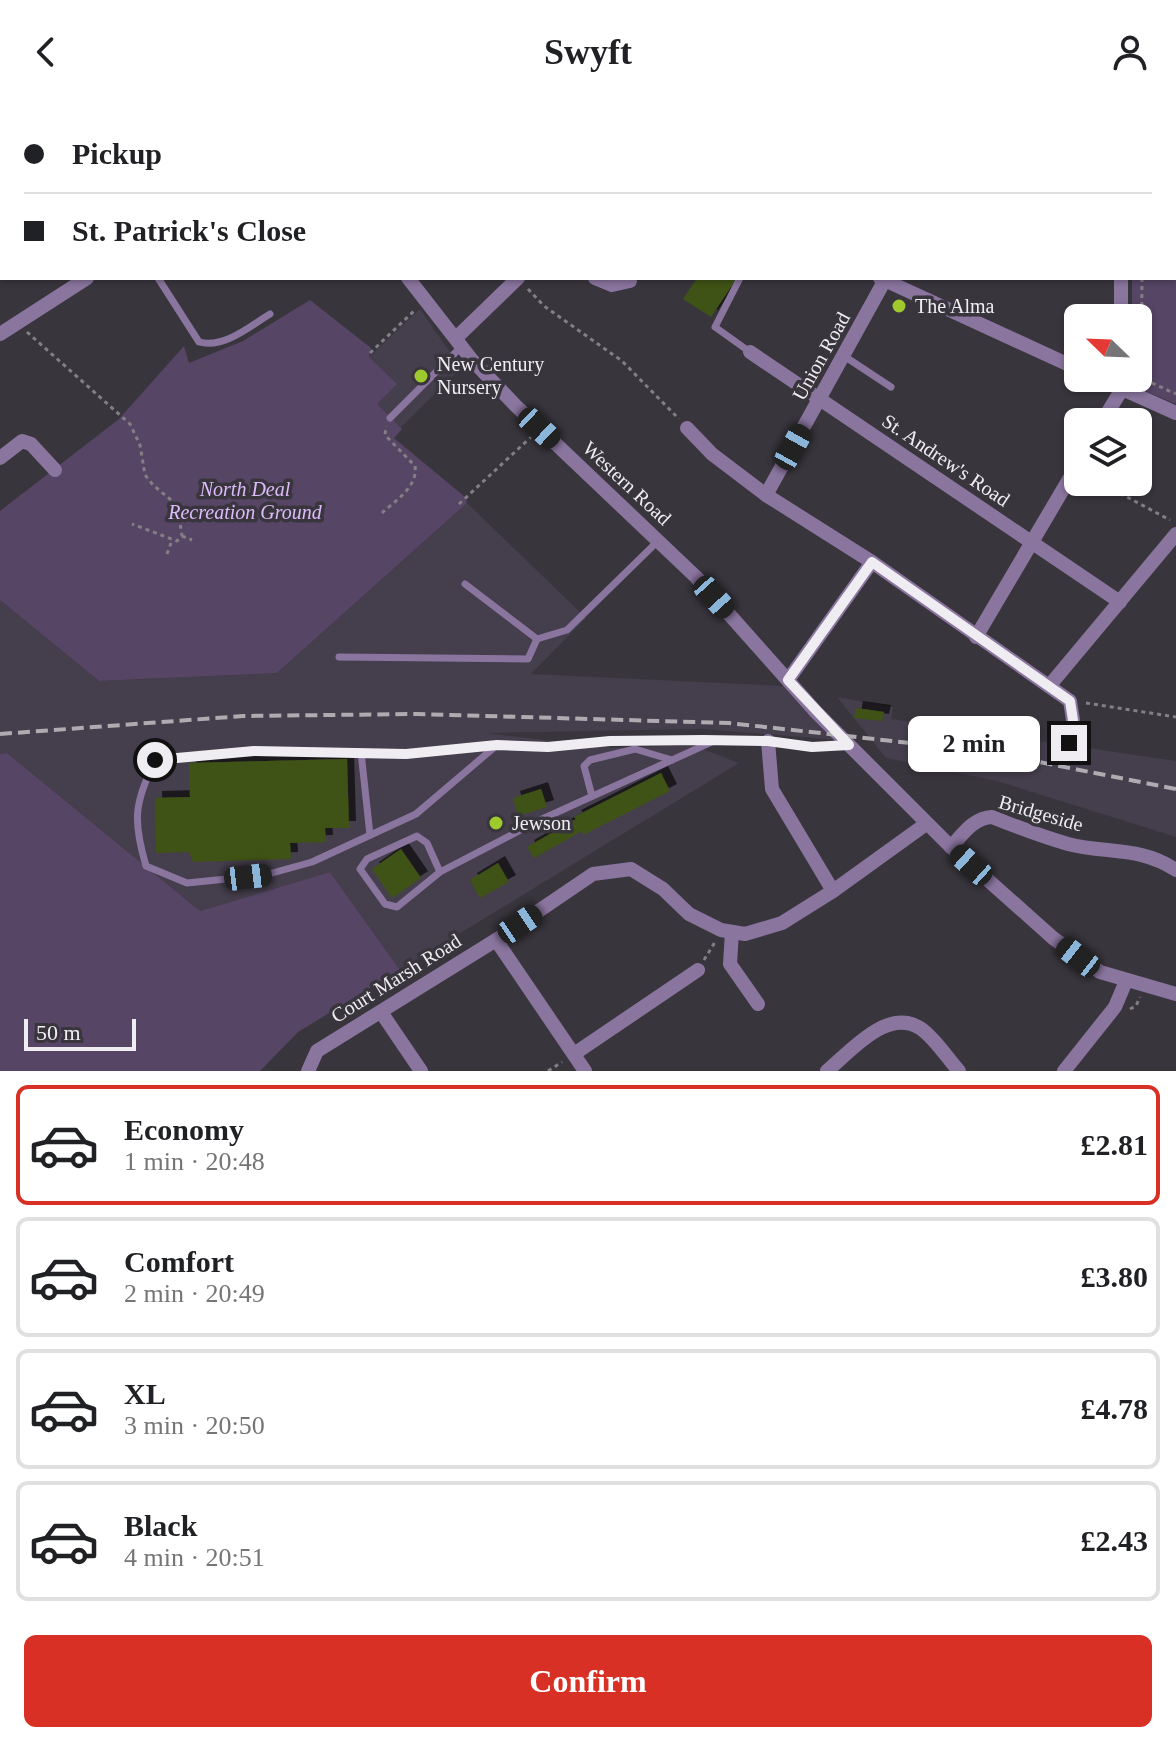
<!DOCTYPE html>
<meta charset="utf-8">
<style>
body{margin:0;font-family:Georgia,serif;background:#f6f6f6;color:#202124;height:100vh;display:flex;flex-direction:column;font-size:30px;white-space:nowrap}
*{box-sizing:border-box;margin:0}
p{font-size:26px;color:#757577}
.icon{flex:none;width:44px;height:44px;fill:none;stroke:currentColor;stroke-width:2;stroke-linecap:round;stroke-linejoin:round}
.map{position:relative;height:967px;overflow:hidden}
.side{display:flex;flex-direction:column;background:#fff;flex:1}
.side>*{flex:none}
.banner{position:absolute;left:0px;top:0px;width:1176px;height:176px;box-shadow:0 2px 6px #0004;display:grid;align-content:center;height:176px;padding:0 24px;background:#fff}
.needle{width:52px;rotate:293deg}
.controls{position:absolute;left:1064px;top:200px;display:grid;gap:16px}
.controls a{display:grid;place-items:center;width:88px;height:88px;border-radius:12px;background:#fff;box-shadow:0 2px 6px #0004;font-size:40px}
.scale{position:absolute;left:24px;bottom:20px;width:112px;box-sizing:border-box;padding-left:8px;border:4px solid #f0edf2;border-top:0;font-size:22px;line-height:28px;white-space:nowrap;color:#f0edf2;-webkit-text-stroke:6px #39353d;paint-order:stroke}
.end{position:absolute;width:36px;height:36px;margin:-18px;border:10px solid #f0edf2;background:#111;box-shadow:0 0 0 4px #111}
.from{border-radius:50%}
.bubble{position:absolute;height:56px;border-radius:12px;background:#fff;box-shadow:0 2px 6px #0004;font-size:26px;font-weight:700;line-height:56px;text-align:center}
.car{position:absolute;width:24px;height:48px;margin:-24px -12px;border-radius:10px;box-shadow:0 0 6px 2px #0007;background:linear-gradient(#222 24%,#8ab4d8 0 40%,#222 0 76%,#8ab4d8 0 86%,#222 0)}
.banner b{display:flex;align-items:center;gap:28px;height:76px;font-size:30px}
.banner b+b{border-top:2px solid #e0e0e0}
.banner i{width:20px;height:20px;background:#202124}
ul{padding:14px 0 0;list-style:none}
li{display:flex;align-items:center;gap:24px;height:120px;margin:0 16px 12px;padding:0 8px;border:4px solid #e0e0e0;border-radius:12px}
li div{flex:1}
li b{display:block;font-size:30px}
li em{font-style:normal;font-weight:700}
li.selected{border-color:#d93025}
li>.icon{width:72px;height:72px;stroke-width:1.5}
.action{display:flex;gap:16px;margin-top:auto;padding:16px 24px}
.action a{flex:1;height:92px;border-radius:12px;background:#d93025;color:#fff;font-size:32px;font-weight:700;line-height:92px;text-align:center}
header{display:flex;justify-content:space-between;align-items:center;height:104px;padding:0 24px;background:#fff;font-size:36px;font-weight:700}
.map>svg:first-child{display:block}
.built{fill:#453e4c}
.green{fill:#564565}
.building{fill:#415315;filter:url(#shadow)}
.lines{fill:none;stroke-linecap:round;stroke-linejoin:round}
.path{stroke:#827f86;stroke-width:3;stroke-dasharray:4 4;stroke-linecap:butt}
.lane{stroke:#8a759f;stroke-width:7}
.street{stroke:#8a759f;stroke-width:14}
.rail{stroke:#aeabb1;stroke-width:4;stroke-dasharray:12 6;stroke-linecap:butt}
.route{stroke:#f0edf2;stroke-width:10}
.poi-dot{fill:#9eca2e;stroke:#39353d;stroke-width:3}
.labels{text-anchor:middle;stroke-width:7;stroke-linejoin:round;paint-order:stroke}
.poi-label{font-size:20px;fill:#f0edf2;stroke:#39353d;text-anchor:start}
.street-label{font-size:20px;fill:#f0edf2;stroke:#39353d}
.park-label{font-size:20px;font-style:italic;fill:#ddbbfc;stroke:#39353d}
</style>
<header><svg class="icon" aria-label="back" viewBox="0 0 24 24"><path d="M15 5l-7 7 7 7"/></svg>Swyft<svg class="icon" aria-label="person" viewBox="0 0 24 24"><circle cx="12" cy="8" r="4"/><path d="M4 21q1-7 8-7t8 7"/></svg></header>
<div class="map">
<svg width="1176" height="967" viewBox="0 0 1176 967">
<defs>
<filter id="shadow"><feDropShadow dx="7" dy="-7" stdDeviation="0" flood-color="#0009"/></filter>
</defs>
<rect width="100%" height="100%" fill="#39353d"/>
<g class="built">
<path d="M420,205l41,59 -61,60 -24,-24 -7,-47z"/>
<path d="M467,399l119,115 -55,56 254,12 54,54 -137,-11 -217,4 128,15 79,-3 47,18 -339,207 -70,-98 -130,39 -193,-158 -7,1v-154l99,81 178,-8z"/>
<path d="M837,593l56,10 -2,12 285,42v76l-179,-56 -111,-23z"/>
</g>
<g class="green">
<path d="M1135,0h41v300l-45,-19v-7h7v-60h-6v-40h42v-172z"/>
<path d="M310,196l61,48 -2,9 28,27 -20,20 25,25 -8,9 71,59 2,6 -190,170 -178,8 -99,-81v-89l119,-92 65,-73 5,17 54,-22z"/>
<path d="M7,649l193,158 130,-39 70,98 -102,62 -38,39h-260v-317z"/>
</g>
<g class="building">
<path d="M697,174h40l-26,39 -28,-18z"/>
<path d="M856,604l28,4 -2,9 -28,-3z"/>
<path d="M347,655l2,69h-24l1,14 -36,1 1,16 -98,3 -4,-10 -33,1 -1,-55 35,-1 -1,-34z"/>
<path d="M661,669l9,18 -87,44 -1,-4 -48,27 -7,-11 49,-28 -2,-2z"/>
<path d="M541,685l6,18 -29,9 -5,-18z"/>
<path d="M401,745l20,29 -29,20 -20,-29z"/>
<path d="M498,759l11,19 -29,16 -10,-18z"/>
</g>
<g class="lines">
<g class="path">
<path d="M1156,2v-2"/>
<path d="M1174,119h2"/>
<path d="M1142,174l-1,100 35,16"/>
<path d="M528,185l16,17 78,55 57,58"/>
<path d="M27,228l103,92 10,21 5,30 8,10 35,29 -8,9 2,13 -5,5 -45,-17"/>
<path d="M370,249l44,-42"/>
<path d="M1099,378l71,38"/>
<path d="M459,400l72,-67"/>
<path d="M382,409c14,-13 36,-26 33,-47l-30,-31 1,-9"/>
<path d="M182,432l10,4"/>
<path d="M167,450l4,-11"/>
<path d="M1086,599l90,14"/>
<path d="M704,856l11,-18"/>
<path d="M1130,905l6,-3 4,-9"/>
<path d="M548,967l14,-9"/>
</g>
<g class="lane">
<path d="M65,0l2,2"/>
<path d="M819,2v-2"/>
<path d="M158,174l41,64c25,7 51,-16 71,-28"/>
<path d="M740,174l-25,49 35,25"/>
<path d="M844,252l47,31"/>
<path d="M390,314l72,-72"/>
<path d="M465,480l72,55 30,-9 91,-89"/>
<path d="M339,553l189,2 9,-20"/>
<path d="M497,641l-81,69 -104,48 -47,13 -78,8 -41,-17c-14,-48 -11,-62 9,-106l99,-9 152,3 91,-9 51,2 62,-6 106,-1"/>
<path d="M361,648l9,83"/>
<path d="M592,692l-8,-30 6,-6 45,-11 37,11"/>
<path d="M440,768l-13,-29 -10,-7 -50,23 -7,10 25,35 12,3 43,-35 100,-52 176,-80 52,1 44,6 35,-2"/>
</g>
<g class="street">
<path d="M0,0h3"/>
<path d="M217,0l3,2"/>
<path d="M462,0l10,2"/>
<path d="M1121,0v2"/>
<path d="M725,2v-2"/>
<path d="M903,2v-2"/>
<path d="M408,174l64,82 44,46 180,171 120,135 135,135 102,91 47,34 76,22"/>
<path d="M595,174l17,7 18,-4"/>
<path d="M880,174l198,91"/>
<path d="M1121,174v40"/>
<path d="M0,230l87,-56"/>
<path d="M456,234l62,-60"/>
<path d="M750,248l370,250"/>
<path d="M1098,274l78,35"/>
<path d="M1102,318l20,-33v-11"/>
<path d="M687,324l25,26 54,41 106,67 198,139 3,19 -4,23"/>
<path d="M0,354l22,-17 9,3 24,26"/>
<path d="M766,391l120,-217"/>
<path d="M976,533l102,-173"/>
<path d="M788,576l84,-118"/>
<path d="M1050,581l126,-151"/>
<path d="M768,637l4,48 61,102"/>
<path d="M951,743c12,-13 22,-29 41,-30 25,10 51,20 76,27 39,10 72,2 108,26"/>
<path d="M732,828l-2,32 28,40"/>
<path d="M496,836l89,131"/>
<path d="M381,908l40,59"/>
<path d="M574,950l124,-84"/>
<path d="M308,967l9,-20 179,-111 97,-66 38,-5 32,20 26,25 32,16 24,4 37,-11 51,-32 93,-67"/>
<path d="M827,967c23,-19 60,-64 93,-43 15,10 27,30 39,43"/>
<path d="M1064,967l51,-64 11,-26"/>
</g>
<path class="rail" d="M0,630l243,-18 174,-2 312,9 254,28 193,38"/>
</g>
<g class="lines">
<path class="route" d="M155,656l99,-9 152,3 91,-9 51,2 62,-6 93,-1 65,1 44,6 37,-2 -61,-65 84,-118 198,139 3,19 -4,23"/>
</g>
<g class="poi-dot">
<circle cx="899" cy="202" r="8"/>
<circle cx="421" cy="272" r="8"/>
<circle cx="496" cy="719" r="8"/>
</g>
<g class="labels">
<g class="poi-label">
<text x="915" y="209">The Alma</text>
<text x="437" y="267">New Century<tspan x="437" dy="23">Nursery</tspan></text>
<text x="512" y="726">Jewson</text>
</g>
<g class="street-label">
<text transform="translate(821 252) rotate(-61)" y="7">Union Road</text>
<text transform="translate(946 356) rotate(34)" y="7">St. Andrew's Road</text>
<text transform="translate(627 379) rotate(43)" y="7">Western Road</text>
<text transform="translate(1041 709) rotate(16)" y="7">Bridgeside</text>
<text transform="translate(396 874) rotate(-32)" y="7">Court Marsh Road</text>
</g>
<g class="park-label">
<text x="245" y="392">North Deal<tspan x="245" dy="23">Recreation Ground</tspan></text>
</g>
</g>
</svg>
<div class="controls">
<a><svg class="needle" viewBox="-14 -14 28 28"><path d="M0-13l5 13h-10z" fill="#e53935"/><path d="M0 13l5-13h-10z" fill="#757577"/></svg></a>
<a><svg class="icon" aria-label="layers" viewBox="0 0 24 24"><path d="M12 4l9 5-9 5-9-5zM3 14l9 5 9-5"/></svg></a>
</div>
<div class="scale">50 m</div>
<i class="end from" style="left:155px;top:656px"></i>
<i class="end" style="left:1069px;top:639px"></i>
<div class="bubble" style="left:908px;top:612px;width:132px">2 min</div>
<i class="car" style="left:539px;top:324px;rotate:133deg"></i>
<i class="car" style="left:793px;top:343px;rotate:29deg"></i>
<i class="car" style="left:714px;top:493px;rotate:138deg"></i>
<i class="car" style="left:971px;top:761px;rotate:312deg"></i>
<i class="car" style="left:248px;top:773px;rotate:83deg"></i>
<i class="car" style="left:520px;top:820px;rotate:56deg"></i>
<i class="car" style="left:1078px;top:853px;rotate:308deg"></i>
<div class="banner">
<b><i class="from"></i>Pickup</b>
<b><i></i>St. Patrick's Close</b>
</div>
</div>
<section class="side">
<ul>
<li class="selected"><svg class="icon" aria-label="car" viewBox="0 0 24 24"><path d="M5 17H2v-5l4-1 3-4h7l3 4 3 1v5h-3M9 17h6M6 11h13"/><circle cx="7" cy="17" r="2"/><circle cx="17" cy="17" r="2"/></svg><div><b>Economy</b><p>1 min · 20:48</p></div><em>£2.81</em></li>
<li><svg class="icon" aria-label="car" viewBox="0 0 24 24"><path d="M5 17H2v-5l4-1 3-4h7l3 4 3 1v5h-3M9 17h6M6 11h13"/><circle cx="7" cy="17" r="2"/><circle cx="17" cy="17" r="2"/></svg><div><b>Comfort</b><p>2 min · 20:49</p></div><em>£3.80</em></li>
<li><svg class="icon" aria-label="car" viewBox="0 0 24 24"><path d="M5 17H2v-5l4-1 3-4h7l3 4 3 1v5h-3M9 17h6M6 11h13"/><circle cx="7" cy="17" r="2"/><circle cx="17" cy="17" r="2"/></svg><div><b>XL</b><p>3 min · 20:50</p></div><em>£4.78</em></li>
<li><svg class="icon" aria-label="car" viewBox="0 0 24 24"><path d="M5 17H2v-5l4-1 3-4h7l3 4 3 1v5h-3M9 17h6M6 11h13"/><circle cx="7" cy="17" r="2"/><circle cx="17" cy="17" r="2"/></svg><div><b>Black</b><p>4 min · 20:51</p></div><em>£2.43</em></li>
</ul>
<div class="action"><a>Confirm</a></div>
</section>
